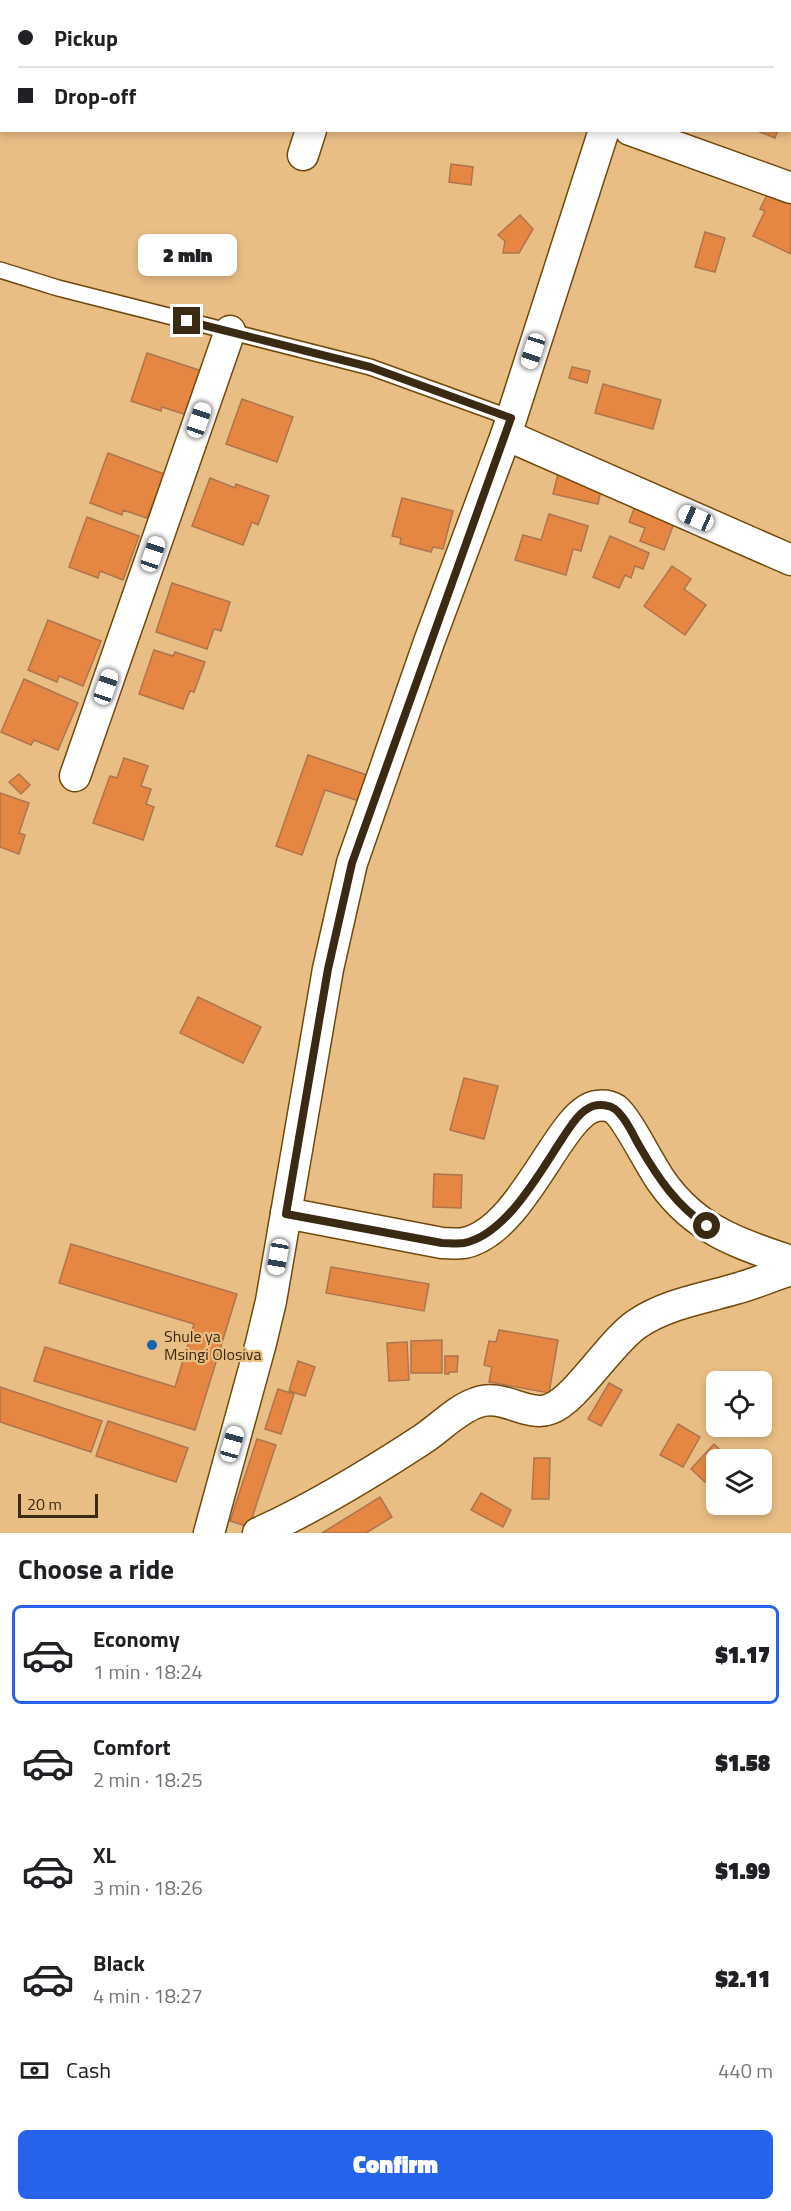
<!DOCTYPE html>
<meta charset="utf-8">
<style>
body{margin:0;font-family:"Titillium Web",sans-serif;background:#f6f6f6;color:#202124;height:100vh;display:flex;flex-direction:column;font-size:22px;white-space:nowrap}
*{box-sizing:border-box;margin:0}
p{font-size:20px;color:#757577}
.icon{flex:none;width:33px;height:33px;fill:none;stroke:currentColor;stroke-width:2;stroke-linecap:round;stroke-linejoin:round}
.map{position:relative;height:1533px;overflow:hidden}
.sheet{display:flex;flex-direction:column;background:#fff;flex:1}
.sheet>*{flex:none}
.banner{position:absolute;left:0px;top:0px;width:792px;height:132px;box-shadow:0 3px 9px #0003;display:grid;align-content:center;height:132px;padding:0 18px;background:#fff}
.buttons{position:absolute;left:706px;top:1371px;display:grid;gap:12px}
.buttons a{display:grid;place-items:center;width:66px;height:66px;border-radius:9px;background:#fff;box-shadow:0 3px 9px #0003;font-size:30px}
.scale{position:absolute;left:18px;bottom:15px;width:80px;box-sizing:border-box;padding-left:6px;border:3px solid #3b2a13;border-top:0;font-size:16px;line-height:21px;white-space:nowrap;color:#3b2a13;-webkit-text-stroke:4px #e9be85;paint-order:stroke}
.end{position:absolute;width:27px;height:27px;margin:-14px;border:8px solid #3b2a13;background:#fff;box-shadow:0 0 0 3px #fff}
.from{border-radius:50%}
.bubble{position:absolute;height:42px;border-radius:9px;background:#fff;box-shadow:0 3px 9px #0003;font-size:20px;font-weight:800;line-height:42px;text-align:center}
.car{position:absolute;width:18px;height:36px;margin:-18px -9px;border-radius:8px;box-shadow:0 0 4px 2px #0007;background:linear-gradient(#fff 24%,#345 0 40%,#fff 0 76%,#345 0 86%,#fff 0)}
.banner b{display:flex;align-items:center;gap:21px;height:57px;font-size:22px}
.banner b+b{border-top:2px solid #e0e0e0}
.banner i{width:15px;height:15px;background:#202124}
ul{padding:0;list-style:none}
li{display:flex;align-items:center;gap:18px;height:99px;margin:0 12px 9px;padding:0 6px;border:3px solid transparent;border-radius:9px}
li div{flex:1}
li b{display:block;font-size:22px}
li em{font-style:normal;font-weight:800}
li.current{border-color:#2563eb}
li>.icon{width:54px;height:54px;stroke-width:1.5}
h2{padding:0 18px;font-size:27px;line-height:72px}
.pay{display:flex;align-items:center;gap:15px;height:66px;padding:0 18px;font-size:22px}
.pay p{margin-inline-start:auto}
.button{display:flex;gap:12px;margin-top:auto;padding:12px 18px}
.button a{flex:1;height:69px;border-radius:9px;background:#2563eb;color:#fff;font-size:24px;font-weight:800;line-height:69px;text-align:center}
.map>svg:first-child{display:block}
.building{fill:#e58742;stroke:#ad744f;stroke-width:1.5}
.lines{fill:none;stroke-linecap:round;stroke-linejoin:round}
.service-casing{stroke:#704a0c;stroke-width:18}
.minor-casing{stroke:#704a0c;stroke-width:33}
.service{stroke:#fff;stroke-width:15}
.minor{stroke:#fff;stroke-width:30}
.route{stroke:#3b2a13;stroke-width:8}
.poi-dot{fill:#1562b1;stroke:#e9be85;stroke-width:2}
.labels{text-anchor:middle;stroke-width:4.5;stroke-linejoin:round;paint-order:stroke}
.poi-label{font-size:16px;fill:#3b2a13;stroke:#e9be85;text-anchor:start}
</style>
<div class="map">
<svg width="791" height="1533" viewBox="0 0 791 1533">
<rect width="100%" height="100%" fill="#e9be85"/>
<g class="building">
<path d="M268,0h52l3,2h-51z"/>
<path d="M672,0h45l5,2h-51z"/>
<path d="M755,130h23l-3,8z"/>
<path d="M451,164l22,3 -2,18 -22,-3z"/>
<path d="M767,195l18,8 3,-7 3,1v57l-38,-18 12,-25 -5,-2z"/>
<path d="M520,215l13,14 -14,24h-16l2,-12 -7,-6z"/>
<path d="M705,232l20,6 -10,34 -20,-5z"/>
<path d="M147,353l55,18 -15,44 -25,-8 -1,4 -30,-10z"/>
<path d="M572,367l18,4 -3,12 -18,-5z"/>
<path d="M603,384l58,16 -8,29 -58,-16z"/>
<path d="M242,399l51,18 -16,45 -51,-18z"/>
<path d="M108,453l56,21 -17,44 -24,-8 -1,5 -32,-12z"/>
<path d="M559,470l44,11 -5,23 -45,-10z"/>
<path d="M210,478l25,10 1,-4 33,12 -11,29 -6,-3 -9,23 -51,-19z"/>
<path d="M402,498l51,13 -10,38 -10,-2 -2,5 -31,-8 1,-6 -9,-2z"/>
<path d="M637,501l40,14 -13,35 -24,-9 5,-13 -16,-6z"/>
<path d="M549,514l39,12 -7,25 -8,-2 -7,26 -51,-15 8,-25 18,5z"/>
<path d="M87,517l52,19 -16,44 -23,-9 -2,7 -29,-11z"/>
<path d="M610,536l39,17 -6,16 -8,-3 -4,12 -6,-3 -6,13 -26,-11z"/>
<path d="M672,566l19,13 -7,10 22,16 -21,30 -41,-29z"/>
<path d="M172,583l58,19 -9,29 -7,-2 -7,20 -51,-17z"/>
<path d="M48,620l53,21 -18,45 -24,-10 -2,6 -29,-12z"/>
<path d="M154,650l19,6 2,-4 30,10 -11,30 -4,-1 -7,18 -44,-15z"/>
<path d="M24,679l54,24 -20,47 -24,-10 -3,5 -30,-13z"/>
<path d="M308,755l59,20 -8,26 -34,-11 -23,65 -26,-9z"/>
<path d="M124,758l24,8 -7,20 10,3 -5,15 8,3 -11,33 -50,-17 17,-47 7,2z"/>
<path d="M19,774l11,11 -9,9 -12,-12z"/>
<path d="M0,793l29,10 -10,30 6,2 -6,19 -19,-7z"/>
<path d="M198,997l63,30 -18,36 -63,-30z"/>
<path d="M464,1078l34,8 -14,53 -34,-9z"/>
<path d="M434,1174l28,1 -1,33 -28,-1z"/>
<path d="M71,1244l166,50 -42,136 -161,-49 11,-34 130,40 19,-63 -135,-41z"/>
<path d="M331,1267l98,17 -5,27 -98,-18z"/>
<path d="M499,1330l59,10 -9,53 -60,-11 3,-15 -8,-2 5,-24 7,1z"/>
<path d="M442,1340v33h-31v-32z"/>
<path d="M407,1342l2,38 -20,1 -2,-38z"/>
<path d="M445,1356h13l-1,16h-8v2h-4z"/>
<path d="M298,1361l17,6 -10,29 -16,-5z"/>
<path d="M609,1383l13,7 -21,36 -13,-7z"/>
<path d="M0,1387l102,34 -11,31 -91,-30z"/>
<path d="M278,1389l16,5 -13,40 -16,-5z"/>
<path d="M108,1421l80,27 -12,34 -80,-26z"/>
<path d="M678,1424l22,13 -17,30 -23,-12z"/>
<path d="M257,1439l19,6 -27,82 -19,-6z"/>
<path d="M714,1444l14,14 -11,2v9l-12,13 -14,-13z"/>
<path d="M534,1458h16l-1,41h-17z"/>
<path d="M481,1493l30,17 -8,17 -32,-17z"/>
<path d="M380,1497l12,20 -26,16h-44z"/>
</g>
<g class="lines">
<defs>
<path id="service" d="M0,270l58,18 312,79 141,51"/>
<g id="minor">
<path d="M645,2l1,-2"/>
<path d="M630,130l161,58"/>
<path d="M303,155l8,-25"/>
<path d="M506,435l285,125"/>
<path d="M75,776l155,-445"/>
<path d="M286,1213l156,30c7,0 15,1 22,0 60,-12 96,-133 133,-137 6,-1 13,0 18,3 13,10 35,57 47,73 33,47 76,62 129,79"/>
<path d="M209,1533l52,-190 10,-42 57,-332 24,-106 77,-221 77,-207 98,-305"/>
<path d="M258,1533c58,-26 113,-60 165,-94 18,-12 33,-29 53,-36 26,-11 51,15 74,6 26,-9 60,-67 87,-85 29,-20 65,-25 98,-35 19,-5 37,-13 56,-19"/>
</g>
</defs>
<use href="#service" class="service-casing"/>
<use href="#minor" class="minor-casing"/>
<use href="#service" class="service"/>
<use href="#minor" class="minor"/>
</g>
<g class="lines">
<path class="route" d="M187,321l183,46 141,51 -159,445 -24,106 -42,245 156,29c7,0 15,1 22,0 42,-8 76,-71 98,-104 8,-12 17,-28 31,-33 7,-2 16,-1 22,3 11,9 18,26 25,38 18,31 37,59 67,79"/>
</g>
<circle class="poi-dot" cx="152" cy="1345" r="6"/>
<g class="labels">
<g class="poi-label">
<text x="164" y="1342">Shule ya<tspan x="164" dy="18">Msingi Olosiva</tspan></text>
</g>
</g>
</svg>
<div class="buttons">
<a><svg class="icon" aria-label="locate" viewBox="0 0 24 24"><circle cx="12" cy="12" r="6"/><path d="M12 2v4M12 18v4M2 12h4M18 12h4"/></svg></a>
<a><svg class="icon" aria-label="layers" viewBox="0 0 24 24"><path d="M12 4l9 5-9 5-9-5zM3 14l9 5 9-5"/></svg></a>
</div>
<div class="scale">20 m</div>
<i class="end from" style="left:707px;top:1226px"></i>
<i class="end" style="left:187px;top:321px"></i>
<div class="bubble" style="left:138px;top:234px;width:99px">2 min</div>
<i class="car" style="left:533px;top:351px;rotate:198deg"></i>
<i class="car" style="left:199px;top:420px;rotate:19deg"></i>
<i class="car" style="left:696px;top:518px;rotate:294deg"></i>
<i class="car" style="left:153px;top:554px;rotate:19deg"></i>
<i class="car" style="left:106px;top:687px;rotate:19deg"></i>
<i class="car" style="left:278px;top:1257px;rotate:190deg"></i>
<i class="car" style="left:232px;top:1444px;rotate:16deg"></i>
<div class="banner">
<b><i class="from"></i>Pickup</b>
<b><i></i>Drop-off</b>
</div>
</div>
<section class="sheet">
<h2>Choose a ride</h2>
<ul>
<li class="current"><svg class="icon" aria-label="car" viewBox="0 0 24 24"><path d="M5 17H2v-5l4-1 3-4h7l3 4 3 1v5h-3M9 17h6M6 11h13"/><circle cx="7" cy="17" r="2"/><circle cx="17" cy="17" r="2"/></svg><div><b>Economy</b><p>1 min · 18:24</p></div><em>$1.17</em></li>
<li><svg class="icon" aria-label="car" viewBox="0 0 24 24"><path d="M5 17H2v-5l4-1 3-4h7l3 4 3 1v5h-3M9 17h6M6 11h13"/><circle cx="7" cy="17" r="2"/><circle cx="17" cy="17" r="2"/></svg><div><b>Comfort</b><p>2 min · 18:25</p></div><em>$1.58</em></li>
<li><svg class="icon" aria-label="car" viewBox="0 0 24 24"><path d="M5 17H2v-5l4-1 3-4h7l3 4 3 1v5h-3M9 17h6M6 11h13"/><circle cx="7" cy="17" r="2"/><circle cx="17" cy="17" r="2"/></svg><div><b>XL</b><p>3 min · 18:26</p></div><em>$1.99</em></li>
<li><svg class="icon" aria-label="car" viewBox="0 0 24 24"><path d="M5 17H2v-5l4-1 3-4h7l3 4 3 1v5h-3M9 17h6M6 11h13"/><circle cx="7" cy="17" r="2"/><circle cx="17" cy="17" r="2"/></svg><div><b>Black</b><p>4 min · 18:27</p></div><em>$2.11</em></li>
</ul>
<div class="pay"><svg class="icon" aria-label="cash" viewBox="0 0 24 24"><path d="M3 7h18v10H3z"/><circle cx="12" cy="12" r="2"/></svg>Cash<p>440 m</p></div>
<div class="button"><a>Confirm</a></div>
</section>
